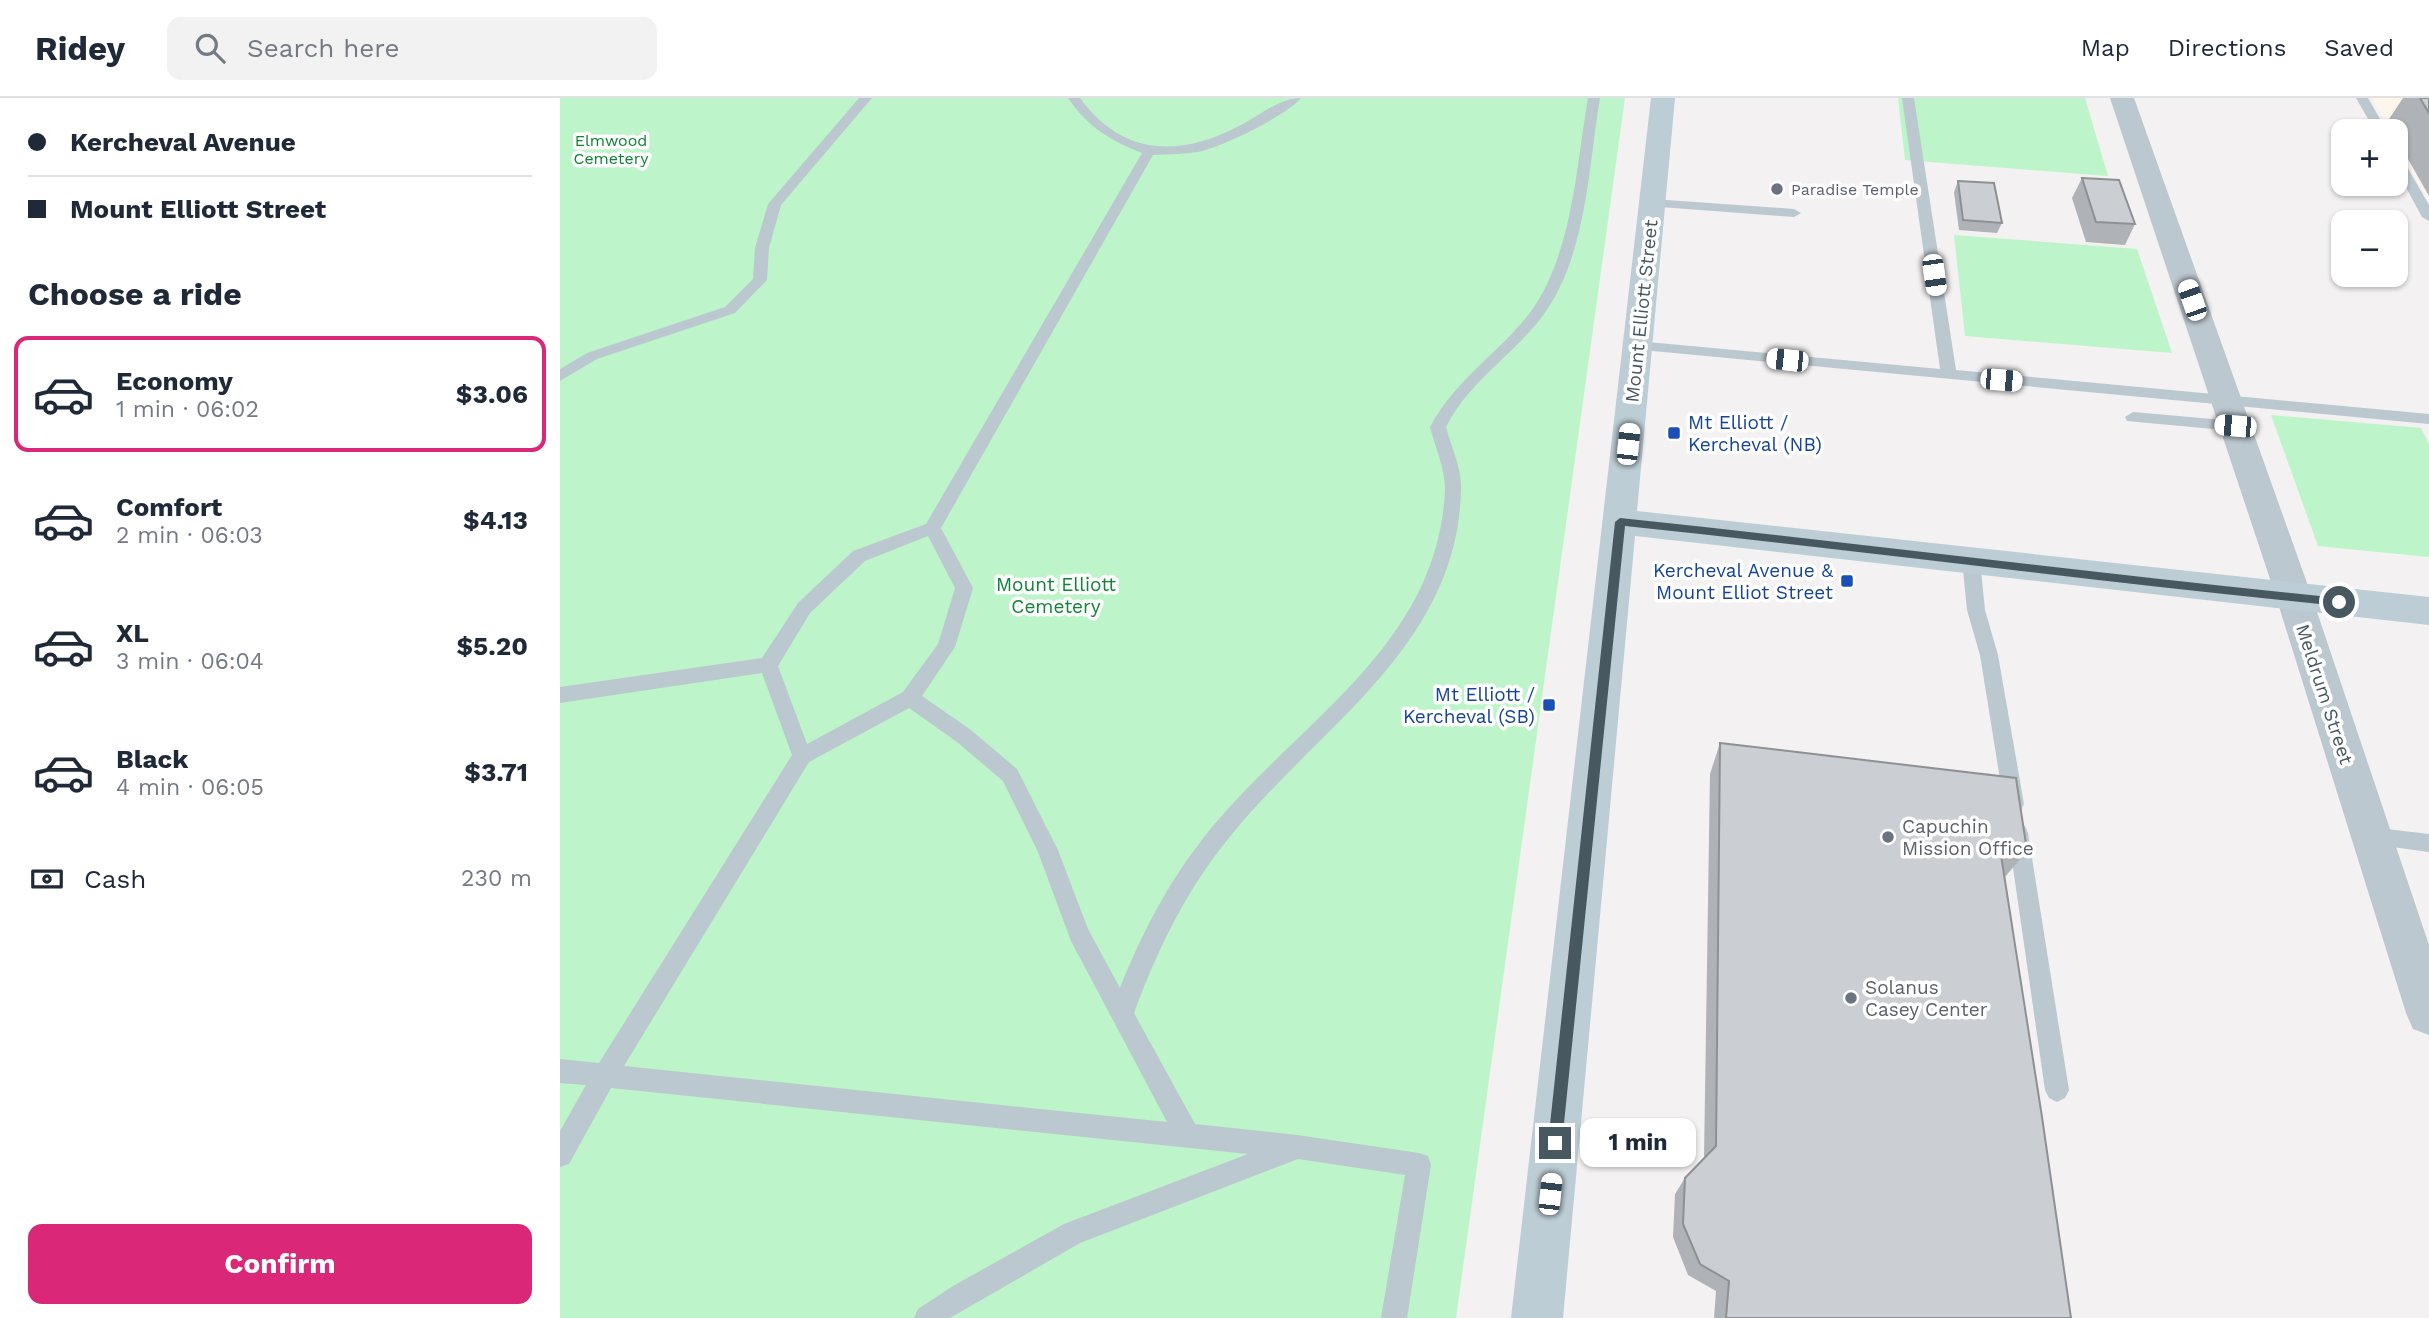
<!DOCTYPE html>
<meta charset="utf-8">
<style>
body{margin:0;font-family:"Work Sans",sans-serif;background:#f2f2f3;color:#1f2937;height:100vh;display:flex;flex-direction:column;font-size:26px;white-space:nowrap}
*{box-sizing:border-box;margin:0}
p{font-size:23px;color:#747a83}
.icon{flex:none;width:38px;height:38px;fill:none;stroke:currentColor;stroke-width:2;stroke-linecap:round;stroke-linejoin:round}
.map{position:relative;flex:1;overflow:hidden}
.side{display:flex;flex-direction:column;background:#fff;width:560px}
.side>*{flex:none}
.guide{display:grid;align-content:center;height:154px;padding:0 28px;background:#fff}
.tools{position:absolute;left:1771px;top:21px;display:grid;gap:14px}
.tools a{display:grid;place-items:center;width:77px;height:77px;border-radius:14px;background:#fff;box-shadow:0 2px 5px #0004;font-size:35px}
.end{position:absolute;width:32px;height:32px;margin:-16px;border:9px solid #475860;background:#fff;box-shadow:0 0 0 4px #fff}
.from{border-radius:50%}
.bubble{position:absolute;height:49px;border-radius:14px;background:#fff;box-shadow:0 2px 5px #0004;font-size:23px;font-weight:700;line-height:49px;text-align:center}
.car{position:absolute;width:21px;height:42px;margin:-21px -10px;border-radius:9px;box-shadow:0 0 5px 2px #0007;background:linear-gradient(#fff 24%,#345 0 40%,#fff 0 76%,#345 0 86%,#fff 0)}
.guide b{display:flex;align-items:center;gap:24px;height:66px;font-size:26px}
.guide b+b{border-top:2px solid #e0e1e3}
.guide i{width:18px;height:18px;background:#1f2937}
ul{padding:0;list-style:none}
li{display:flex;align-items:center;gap:21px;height:116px;margin:0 14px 10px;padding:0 14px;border:4px solid transparent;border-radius:14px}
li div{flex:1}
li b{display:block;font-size:26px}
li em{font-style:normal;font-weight:700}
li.active{border-color:#db2777}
li>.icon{width:63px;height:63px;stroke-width:1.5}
h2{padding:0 28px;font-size:32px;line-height:84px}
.pay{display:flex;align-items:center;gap:18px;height:77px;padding:0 28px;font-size:26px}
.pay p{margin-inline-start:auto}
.cta{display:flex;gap:14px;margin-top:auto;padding:14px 28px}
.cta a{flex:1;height:80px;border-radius:14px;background:#db2777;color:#fff;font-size:28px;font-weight:700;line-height:80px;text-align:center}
header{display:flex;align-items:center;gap:42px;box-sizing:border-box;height:98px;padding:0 35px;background:#fff;border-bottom:2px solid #e0e1e3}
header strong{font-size:33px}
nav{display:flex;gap:38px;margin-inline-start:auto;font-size:24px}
.search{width:490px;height:63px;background:#f2f2f3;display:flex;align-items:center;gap:18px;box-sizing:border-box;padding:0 24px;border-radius:14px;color:#747a83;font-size:26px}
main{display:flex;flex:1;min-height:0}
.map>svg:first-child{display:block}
.commercial{fill:#fef5eb}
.green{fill:#bdf4c9}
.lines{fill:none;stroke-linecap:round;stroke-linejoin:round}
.lane{fill:#bbc8cf;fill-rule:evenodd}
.street{fill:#bbc8cf;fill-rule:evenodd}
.secondary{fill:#bdcdd6;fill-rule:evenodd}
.wall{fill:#afb2b6}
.building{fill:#cbcfd4;stroke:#8e9194;stroke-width:2}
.route{fill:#475860}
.worship-dot{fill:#6b7280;stroke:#fff;stroke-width:2.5}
.transit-dot{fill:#1a4fb4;stroke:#fff;stroke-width:2.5}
.labels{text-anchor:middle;stroke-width:7;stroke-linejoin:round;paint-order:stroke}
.far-park-label{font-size:16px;fill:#0f8437;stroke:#fff}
.far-worship-label{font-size:16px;fill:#5b616d;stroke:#fff;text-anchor:start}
.street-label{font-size:19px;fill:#475860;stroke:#fff}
.transit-label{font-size:19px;fill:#164399;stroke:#fff;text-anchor:end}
.park-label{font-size:19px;fill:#0f8437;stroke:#fff}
.worship-label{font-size:19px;fill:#5b616d;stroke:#fff;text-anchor:start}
</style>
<header>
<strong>Ridey</strong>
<div class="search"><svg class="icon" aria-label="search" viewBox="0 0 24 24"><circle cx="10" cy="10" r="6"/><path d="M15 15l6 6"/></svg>Search here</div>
<nav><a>Map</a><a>Directions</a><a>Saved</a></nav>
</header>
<main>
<section class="side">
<div class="guide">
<b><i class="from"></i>Kercheval Avenue</b>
<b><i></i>Mount Elliott Street</b>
</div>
<h2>Choose a ride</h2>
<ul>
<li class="active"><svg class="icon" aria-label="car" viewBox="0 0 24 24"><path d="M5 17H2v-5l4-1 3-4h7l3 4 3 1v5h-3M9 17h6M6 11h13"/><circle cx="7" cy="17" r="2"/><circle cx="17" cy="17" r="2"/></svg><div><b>Economy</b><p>1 min · 06:02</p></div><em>$3.06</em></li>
<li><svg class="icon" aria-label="car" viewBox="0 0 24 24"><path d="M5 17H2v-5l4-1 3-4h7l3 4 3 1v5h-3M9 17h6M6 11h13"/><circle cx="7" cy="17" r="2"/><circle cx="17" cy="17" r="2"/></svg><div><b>Comfort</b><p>2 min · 06:03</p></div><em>$4.13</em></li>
<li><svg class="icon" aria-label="car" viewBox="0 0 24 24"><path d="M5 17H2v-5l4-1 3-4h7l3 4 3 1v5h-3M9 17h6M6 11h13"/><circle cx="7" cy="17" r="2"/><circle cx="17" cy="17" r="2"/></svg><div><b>XL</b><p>3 min · 06:04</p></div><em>$5.20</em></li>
<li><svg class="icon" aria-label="car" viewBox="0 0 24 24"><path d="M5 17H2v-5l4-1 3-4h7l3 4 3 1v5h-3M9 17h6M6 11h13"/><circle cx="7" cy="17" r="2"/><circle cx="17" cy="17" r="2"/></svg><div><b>Black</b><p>4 min · 06:05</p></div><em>$3.71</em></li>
</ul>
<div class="pay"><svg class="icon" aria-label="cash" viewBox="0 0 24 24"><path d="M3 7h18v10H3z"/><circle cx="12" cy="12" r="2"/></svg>Cash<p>230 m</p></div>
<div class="cta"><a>Confirm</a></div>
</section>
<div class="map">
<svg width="1869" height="1220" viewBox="0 0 1869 1220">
<rect width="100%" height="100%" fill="#f3f1f1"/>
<path class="commercial" d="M1812,0h57v104l-33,-60v-11h-6z"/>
<g class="green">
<path d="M0,0h1065l-169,1220h-896z"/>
<path d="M1338,0h187l23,78 -203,-16z"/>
<path d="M1394,137l183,14 35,104 -207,-17z"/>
<path d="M1711,317l150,13 8,16v113l-111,-11z"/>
</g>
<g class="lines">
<g class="lane">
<path d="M299,0h13l-91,107 -12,43 -2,32 -32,33 -138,46 -37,22v-12l27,-16 138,-46 28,-28 2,-31 13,-44z"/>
<path d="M508,0h12c44,60 102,59 163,26 18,-10 38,-26 58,-26 -15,18 -79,49 -103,54 -14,2 -30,2 -45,3l-212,373 32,60 -18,59 -33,49 49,34 46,39 41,81 30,79 32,59c25,-63 55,-118 99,-169 89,-103 220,-179 226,-330 0,-21 -10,-42 -15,-62 26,-49 70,-74 102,-117 41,-59 44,-143 56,-212h12c-12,71 -13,156 -56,216 -30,41 -75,67 -98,113 5,20 16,41 15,62 -3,156 -140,236 -228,344 -46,55 -74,113 -99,180l61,111 102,11 122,18 9,3 3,9 -24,153h-26l24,-143 -107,-16 -218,84 -130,75h-36l4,-9 35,-23 111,-62 184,-70 -637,-66 -42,76 -9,3v-36l26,-46 -26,-2v-24l39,4 193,-308 -30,-82 -202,30v-16l202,-29 36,-55 55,-52 73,-27 216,-371c-33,-13 -54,-26 -74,-55zM368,438l27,52 -17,56 -35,48 -96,52 -29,-78 32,-53 55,-52zM349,610l48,34 46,39 35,71 33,89 96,181 -543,-56 185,-304z"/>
<path d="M1342,0h12l42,272 473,44v10l-797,-75 -3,-3 3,-3 5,-2 303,28z"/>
<path d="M1796,0h12l19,33h-12z"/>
<path d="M1836,56l6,4 27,47v16l-7,-4 -26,-48z"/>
<path d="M1092,101l142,10 7,4 -7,4 -147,-11v-6z"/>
<path d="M1573,314l102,9 8,5 -8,5 -108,-10 -2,-4z"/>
<path d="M1411,455l6,2 3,5 5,50 13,45 26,149 -3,6 -7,3 -7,-3 -3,-6 -24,-149 -13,-45 -5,-50 3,-5z"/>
<path d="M1458,726l7,2 3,7 41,257 -4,8 -8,4 -8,-4 -4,-8 -37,-257 3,-7z"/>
<path d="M1810,729l59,7v18l-66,-9 -3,-7 3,-7z"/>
</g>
<path class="street" d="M1550,0h24l178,499 117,348v90l-16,-6 -7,-16 -130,-416z"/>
<path class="secondary" d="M1091,0h24l-38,413 792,86v28l-794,-89 -72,782h-52z"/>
</g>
<g class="wall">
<path d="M1843,0h26v98l-33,-58v-7h-4l-5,-9z"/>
<path d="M1522,80l53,46 -10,21 -39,-3 -14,-44z"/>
<path d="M1398,83l44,42 -5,10 -38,-3 -5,-38z"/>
<path d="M1160,645l307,108 -22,26 66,441h-357l2,-27 -28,-16 -15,-38 2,-43 10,-16 19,-20 6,-384z"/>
</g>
<g class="building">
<path d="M1860,0h9v15z"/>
<path d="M1522,80l37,2 16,44 -39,-2z"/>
<path d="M1398,83l36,2 8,40 -39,-3z"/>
<path d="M1160,645l296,35 11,73 -27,-2 42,268 29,201h-345l3,-37 -29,-17 -17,-40 2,-46 31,-32z"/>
</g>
<path class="route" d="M1060,420c240,25 479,56 719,80l6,4 -6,4c-238,-24 -476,-55 -714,-80l-63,617 -2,5 -5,2 -5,-2 -2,-5 67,-621z"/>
<g class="worship-dot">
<circle cx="1217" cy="91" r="7"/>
<circle cx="1328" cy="739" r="7"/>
<circle cx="1291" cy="900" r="7"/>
</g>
<g class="transit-dot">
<rect x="1107" y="328" width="14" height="14" rx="3.5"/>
<rect x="1280" y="476" width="14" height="14" rx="3.5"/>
<rect x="982" y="600" width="14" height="14" rx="3.5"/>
</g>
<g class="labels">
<g class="far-park-label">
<text x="51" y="48">Elmwood<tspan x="51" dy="18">Cemetery</tspan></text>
</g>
<g class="far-worship-label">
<text x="1231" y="97">Paradise Temple</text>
</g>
<g class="street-label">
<text transform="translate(1081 213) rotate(-84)" y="7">Mount Elliott Street</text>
<text transform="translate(1765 596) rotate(72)" y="7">Meldrum Street</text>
</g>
<g class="transit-label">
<text x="1128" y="331" text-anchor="start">Mt Elliott /<tspan x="1128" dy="22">Kercheval (NB)</tspan></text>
<text x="1273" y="479">Kercheval Avenue &amp;<tspan x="1273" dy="22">Mount Elliot Street</tspan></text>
<text x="975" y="603">Mt Elliott /<tspan x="975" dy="22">Kercheval (SB)</tspan></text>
</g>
<g class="park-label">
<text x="496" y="493">Mount Elliott<tspan x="496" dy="22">Cemetery</tspan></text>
</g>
<g class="worship-label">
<text x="1342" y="735">Capuchin<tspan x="1342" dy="22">Mission Office</tspan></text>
<text x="1305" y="896">Solanus<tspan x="1305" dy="22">Casey Center</tspan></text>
</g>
</g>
</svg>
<div class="tools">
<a>+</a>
<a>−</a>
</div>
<i class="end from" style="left:1779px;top:504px"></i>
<i class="end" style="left:995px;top:1045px"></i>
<div class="bubble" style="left:1020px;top:1020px;width:116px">1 min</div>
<i class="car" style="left:1374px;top:177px;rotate:172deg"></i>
<i class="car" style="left:1632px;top:202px;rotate:341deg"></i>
<i class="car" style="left:1227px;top:262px;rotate:276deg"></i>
<i class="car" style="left:1441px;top:282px;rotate:95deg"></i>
<i class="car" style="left:1675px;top:328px;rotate:275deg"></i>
<i class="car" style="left:1068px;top:346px;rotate:6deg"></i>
<i class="car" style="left:990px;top:1096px;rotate:6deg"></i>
</div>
</main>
